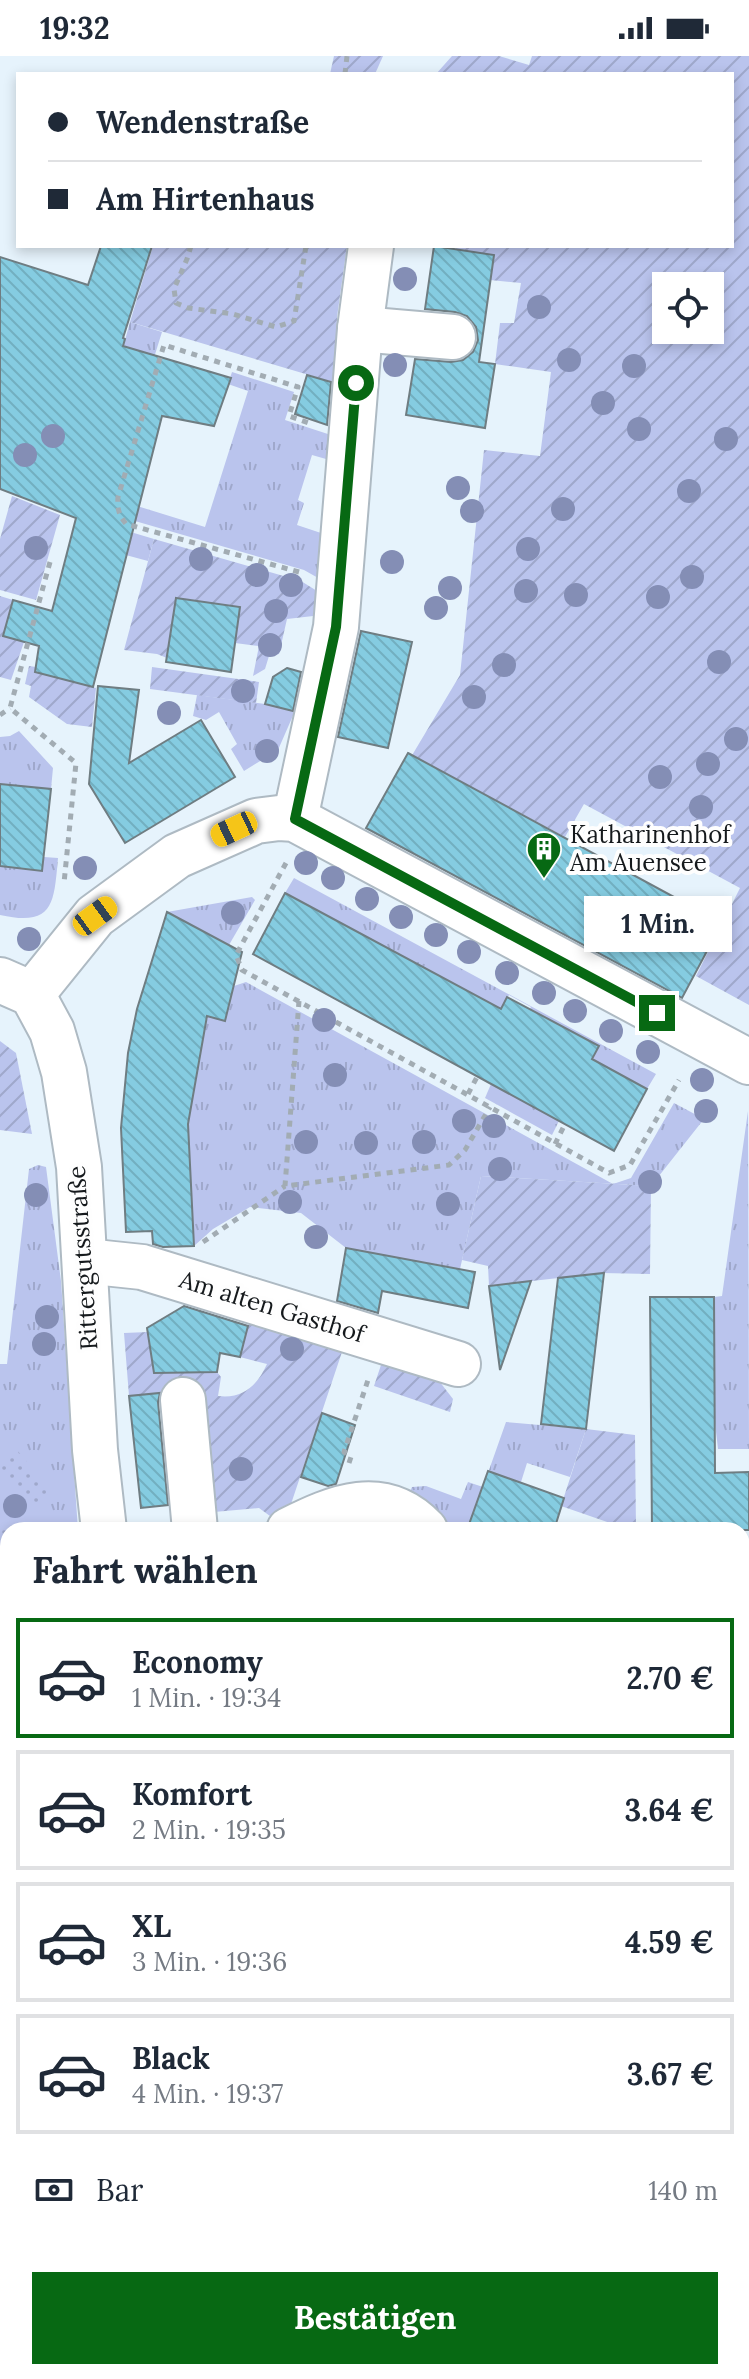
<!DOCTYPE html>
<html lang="de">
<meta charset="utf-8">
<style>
body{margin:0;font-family:Lora,serif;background:#f6f6f7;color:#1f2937;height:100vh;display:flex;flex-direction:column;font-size:30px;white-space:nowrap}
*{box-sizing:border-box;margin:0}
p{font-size:26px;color:#747a83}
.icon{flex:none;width:44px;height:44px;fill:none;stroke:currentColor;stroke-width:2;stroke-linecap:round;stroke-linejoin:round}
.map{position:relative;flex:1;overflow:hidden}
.sheet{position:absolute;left:0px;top:1466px;width:750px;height:858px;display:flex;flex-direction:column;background:#fff;border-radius:24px 24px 0 0;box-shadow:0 4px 12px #0003}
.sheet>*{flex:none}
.top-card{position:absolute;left:16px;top:16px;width:718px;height:176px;border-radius:0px;box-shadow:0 4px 12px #0003;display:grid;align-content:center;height:176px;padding:0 32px;background:#fff}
.tools{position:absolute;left:652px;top:216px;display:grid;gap:16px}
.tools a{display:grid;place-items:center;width:72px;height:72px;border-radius:0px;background:#fff;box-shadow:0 4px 12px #0003;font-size:40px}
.end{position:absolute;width:36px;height:36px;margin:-18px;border:10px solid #076913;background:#fff;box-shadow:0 0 0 4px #fff}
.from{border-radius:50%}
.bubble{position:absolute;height:56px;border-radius:0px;background:#fff;box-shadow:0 4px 12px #0003;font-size:26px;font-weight:700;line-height:56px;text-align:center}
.car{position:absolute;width:24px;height:48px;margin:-24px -12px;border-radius:10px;box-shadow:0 0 6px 2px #0007;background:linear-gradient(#f5c518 24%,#345 0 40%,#f5c518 0 76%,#345 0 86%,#f5c518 0)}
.top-card b{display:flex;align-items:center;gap:28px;height:76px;font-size:30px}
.top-card b+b{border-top:2px solid #e0e1e3}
.top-card i{width:20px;height:20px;background:#1f2937}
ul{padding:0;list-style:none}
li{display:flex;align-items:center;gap:24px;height:120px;margin:0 16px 12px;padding:0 16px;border:4px solid #e0e1e3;border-radius:0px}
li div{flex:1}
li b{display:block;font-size:30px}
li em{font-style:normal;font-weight:700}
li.selected{border-color:#076913}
li>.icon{width:72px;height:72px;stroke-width:1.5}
h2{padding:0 32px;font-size:36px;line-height:96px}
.pay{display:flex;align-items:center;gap:20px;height:88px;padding:0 32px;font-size:30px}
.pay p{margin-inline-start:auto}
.cta{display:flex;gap:16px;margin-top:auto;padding:16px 32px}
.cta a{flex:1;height:92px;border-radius:0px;background:#076913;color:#fff;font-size:32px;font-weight:700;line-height:92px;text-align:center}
.status{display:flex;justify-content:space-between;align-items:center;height:56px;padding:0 40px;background:#fff;direction:ltr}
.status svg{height:22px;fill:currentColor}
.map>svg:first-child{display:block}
.grass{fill:url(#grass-tufts)}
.park{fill:url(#park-dots)}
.garden{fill:url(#garden-furrows);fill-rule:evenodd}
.water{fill:url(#water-rules)}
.building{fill:url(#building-back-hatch);stroke:#6f7d82;stroke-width:2}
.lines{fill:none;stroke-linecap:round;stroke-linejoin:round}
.minor-casing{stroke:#aebac3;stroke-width:48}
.major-casing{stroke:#aebac3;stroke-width:48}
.path{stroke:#a2acb3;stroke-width:5;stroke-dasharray:6 6;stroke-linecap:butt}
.minor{stroke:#fff;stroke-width:44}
.major{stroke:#fff;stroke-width:44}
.tree{fill:#848eb5}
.route{stroke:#076913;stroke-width:10}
.labels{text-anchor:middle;stroke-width:8;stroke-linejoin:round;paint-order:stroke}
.poi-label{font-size:24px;fill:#15191c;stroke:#fefefe;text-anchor:start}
.street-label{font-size:24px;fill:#15191c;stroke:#fefefe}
</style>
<div class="status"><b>19:32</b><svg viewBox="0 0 49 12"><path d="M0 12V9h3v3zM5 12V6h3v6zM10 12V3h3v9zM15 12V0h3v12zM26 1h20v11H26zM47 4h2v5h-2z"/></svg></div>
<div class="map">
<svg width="749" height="2323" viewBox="0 0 749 2323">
<defs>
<pattern id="grass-tufts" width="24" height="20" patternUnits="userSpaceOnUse" patternTransform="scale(2)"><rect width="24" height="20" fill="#bac4ed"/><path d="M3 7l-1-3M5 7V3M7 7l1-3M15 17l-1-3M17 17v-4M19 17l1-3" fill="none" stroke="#9fa8cb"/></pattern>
<pattern id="park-dots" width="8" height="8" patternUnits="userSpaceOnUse" patternTransform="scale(2)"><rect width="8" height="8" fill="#bac4ed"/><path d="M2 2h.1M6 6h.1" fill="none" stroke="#9fa8cb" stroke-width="1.8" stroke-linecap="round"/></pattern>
<pattern id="garden-furrows" width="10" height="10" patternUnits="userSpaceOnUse" patternTransform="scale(2)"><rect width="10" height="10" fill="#bac4ed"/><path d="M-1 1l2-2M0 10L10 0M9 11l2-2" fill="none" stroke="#9fa8cb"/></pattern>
<pattern id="water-rules" width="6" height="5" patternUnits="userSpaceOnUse" patternTransform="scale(2)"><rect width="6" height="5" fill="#5eabaf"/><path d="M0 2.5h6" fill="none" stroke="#4c8a8e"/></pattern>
<pattern id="building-back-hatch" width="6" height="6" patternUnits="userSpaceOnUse" patternTransform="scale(2)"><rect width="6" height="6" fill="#85cce1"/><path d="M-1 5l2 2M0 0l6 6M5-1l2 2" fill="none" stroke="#72afc0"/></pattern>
</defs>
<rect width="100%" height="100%" fill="#e6f3fc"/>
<g class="grass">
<path d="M130,266l32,10 -49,157 11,41 30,9 -6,22 -78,-21z"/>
<path d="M232,316l62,20 -9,28 49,16 -1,25 -21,-6 -14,45 6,3 -7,22 33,11 -3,47 -23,-13 -176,-51 -7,-18 84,26 43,-136 -20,-7z"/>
<path d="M197,639l68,9 30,7 -17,39 -34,21 -13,-22 6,-5 -18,-32 -13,8 -13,-4z"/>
<path d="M19,675l34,37 -2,21 -51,-5v-47l10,-1z"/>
<path d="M44,801l14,1c-4,45 -4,69 -58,57v-49l42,5z"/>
<path d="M294,822l362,196 -9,15 -54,-30 6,-13 -20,-11 -56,-13 8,-15 -22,-12 -8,14 -216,-116z"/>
<path d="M252,841l3,3 -26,45 -62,-33z"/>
<path d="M246,926l367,202 18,-6 43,-75 30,16 -53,67 -170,-10 -21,93 -114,-21 -45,-35 -51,-6 -37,22 -19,17 -6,-122 17,-96 3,-12 17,4 9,-34z"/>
<path d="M491,1028l68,37 -7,14 -67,-37z"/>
<path d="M748,1055l1,338h-31l-3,-26 -1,-126 8,-1z"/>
<path d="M38,1109l8,2 15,114 17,249h-70v85l-8,1v-252h7l22,-195z"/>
<path d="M506,1366l80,7 -16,48 -43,-14 -6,19 -14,-4 -5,18 -35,34h-18l-8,-10 -32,-26 3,-7 14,-1 35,13 7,-17 15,5z"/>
<path d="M8,1562v37l-8,1v-36z"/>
<path d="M8,1842v46l-8,4v-48z"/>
<path d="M8,2059v56l-8,2v-24l2,-1 -2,-32z"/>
</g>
<g class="park">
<path d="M16,1393l36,42 -20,17 -32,-39v-6z"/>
<path d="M11,1469l15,5h-18v56l-8,-1v-59z"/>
</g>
<g class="garden">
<path d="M334,0h49l-8,18h-45z"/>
<path d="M452,0h47l30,9 3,-9h217v949l-53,-29 44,-88 -156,-84 -19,33 -135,-72 -22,-3 52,-87 24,-225 56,6 11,-84 -56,-8 5,-41h14l7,-40 -31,-3 4,-25 -38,-6v-3h276v-172h-296zM666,230h44v44h-44z"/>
<path d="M153,190h194l-10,71 -1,66 -206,-61z"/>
<path d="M12,440l48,19 -24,85 -36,-10v-51z"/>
<path d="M154,483l147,42 24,15 -3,19 -35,4 -8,35 -10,2 -4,13 -12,7 6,-30 -24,-3 -59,-45 -9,60 -10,-4 -33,-4z"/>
<path d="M0,540l13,4 -10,36 21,6 -13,38 -11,-3z"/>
<path d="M29,610l7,1v5l60,16 -4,39 -25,-3 -38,-27 2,-11 -6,-2z"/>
<path d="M152,611l107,15 -3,21 -106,-14z"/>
<path d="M0,985l16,12 16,81 -32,-4z"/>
<path d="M481,1120l170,10 -1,88 -48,-1 -113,13 -1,-20 -26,-6z"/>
<path d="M250,1263l94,27 -54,161 -20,9 -11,-8 -45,4 -11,-124 -74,8 -5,-63 24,-1 6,41 63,-1 4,5 -3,19c25,3 39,-10 49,-32l-27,-7z"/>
<path d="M383,1303l53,18 17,22 -3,13 -76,-26z"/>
<path d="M586,1373l49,6 1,95h-24l1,-6 -52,-18z"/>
<path d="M8,1604v238l-8,2v-238z"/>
<path d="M747,1803l2,1v116l-5,16 -2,-123z"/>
</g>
<path class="water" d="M749,2231v85l-22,7h-727v-56h8v49h734v-84z"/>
<g class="building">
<path d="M101,190h51l-29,92 2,1 -2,7 108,32 -17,48 -52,-10 -69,271 -58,-15 4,-26 -36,-10 10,-36 39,11 24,-93 -76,-29v-232l88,28z"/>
<path d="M434,190l60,9 -15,107 16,2 -10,64 -79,-13 9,-56 36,3 12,-2 10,-8 5,-12 -2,-13 -9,-11 -12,-4 -30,-3z"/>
<path d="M307,319l24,7 -4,43 -32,-11z"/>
<path d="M176,542l64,9 -9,65 -65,-10z"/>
<path d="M361,575l51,11 -24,106 -50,-11z"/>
<path d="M287,612l14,4 -8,39 -28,-7 8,-27z"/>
<path d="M98,630l41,4 -10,73 72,-43 34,57 -110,66 -36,-59z"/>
<path d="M408,697l314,170 -40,75 -316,-170z"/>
<path d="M0,728l51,5 -9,82 -42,-5z"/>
<path d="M285,837l216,116 6,-12 92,49 -7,13 55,30 -33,62 -361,-197z"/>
<path d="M167,856l75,40 -17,69 -18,-5 -19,108 6,122 -31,1 -10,-3 -1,-13 -26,1 -5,-104 7,-75 9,-44z"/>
<path d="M346,1192l129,24 -7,36 -86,-17 -4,22 -41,-12z"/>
<path d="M604,1217l-18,156 -45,-5 17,-146z"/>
<path d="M531,1225l-31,89 -11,-84z"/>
<path d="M650,1241h64l1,176 34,-1v58h-97z"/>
<path d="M184,1250l64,20 -8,31 -20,-4 -3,19 -63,1 -7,-45z"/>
<path d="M160,1337l-2,9 10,103 -27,3 -12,-112z"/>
<path d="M322,1357l33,12 -19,59 -8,2 -27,-9z"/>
<path d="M488,1415l76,27 -10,32h-87z"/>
</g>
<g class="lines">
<defs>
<g id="minor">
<path d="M360,273l93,8"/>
<path d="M295,763l41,-192 24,-298 11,-83"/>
<path d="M32,938l63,-78 82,-60 79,-35 23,-3 16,1 454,243"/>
<path d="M85,1205l57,6 316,97"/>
<path d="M183,1344l12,130"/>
<path d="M289,1474c46,-23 94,-44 136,0"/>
<path d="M742,1682l7,3"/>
<path d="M0,1917l8,-3"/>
</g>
<g id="major">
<path d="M0,924l32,14 20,37 12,41 15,95 16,283 9,80"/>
<path d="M423,2316v7"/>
</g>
</defs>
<use href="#minor" class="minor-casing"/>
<use href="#major" class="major-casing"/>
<g class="path">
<path d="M345,18l2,-18"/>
<path d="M191,190l-4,13 -13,30 2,14 12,5 45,6 43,13 18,-6 12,-75"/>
<path d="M50,506l-40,146 66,55 -12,120"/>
<path d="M299,516l-173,-48c-7,-9 -9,-15 -8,-27l46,-152 134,42 -9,29 23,8"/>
<path d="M0,659l10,-7"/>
<path d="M286,807l-50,92 6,15 367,203 21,-8 49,-85"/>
<path d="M299,945l-14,185 164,-21 16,-15 25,-43"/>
<path d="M468,1038l9,-17"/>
<path d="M555,1088l10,-20"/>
<path d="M203,1186l82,-56"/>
<path d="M349,1407l2,-6 -7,-5 24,-72"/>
</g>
<use href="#minor" class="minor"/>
<use href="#major" class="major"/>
</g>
<g class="tree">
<circle cx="405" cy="223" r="12"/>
<circle cx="539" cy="251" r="12"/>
<circle cx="569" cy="304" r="12"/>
<circle cx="395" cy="309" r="12"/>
<circle cx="634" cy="310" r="12"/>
<circle cx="603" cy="347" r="12"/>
<circle cx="639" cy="373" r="12"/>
<circle cx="53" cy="380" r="12"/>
<circle cx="726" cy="383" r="12"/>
<circle cx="25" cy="399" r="12"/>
<circle cx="458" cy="432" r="12"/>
<circle cx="689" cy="435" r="12"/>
<circle cx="563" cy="453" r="12"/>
<circle cx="472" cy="455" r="12"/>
<circle cx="36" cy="492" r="12"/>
<circle cx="528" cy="493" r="12"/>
<circle cx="201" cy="503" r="12"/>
<circle cx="392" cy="506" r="12"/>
<circle cx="257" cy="519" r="12"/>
<circle cx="692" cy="521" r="12"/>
<circle cx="291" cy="529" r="12"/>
<circle cx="450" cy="532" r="12"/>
<circle cx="526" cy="535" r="12"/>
<circle cx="576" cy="539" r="12"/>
<circle cx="658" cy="541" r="12"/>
<circle cx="436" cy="552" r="12"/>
<circle cx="276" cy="555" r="12"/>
<circle cx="270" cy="589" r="12"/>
<circle cx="719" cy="606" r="12"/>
<circle cx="504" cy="609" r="12"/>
<circle cx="243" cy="635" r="12"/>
<circle cx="474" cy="641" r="12"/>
<circle cx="169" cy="657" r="12"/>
<circle cx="736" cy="683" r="12"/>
<circle cx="267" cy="695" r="12"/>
<circle cx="708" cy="708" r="12"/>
<circle cx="660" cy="721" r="12"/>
<circle cx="701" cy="751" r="12"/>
<circle cx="306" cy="807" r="12"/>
<circle cx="85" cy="812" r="12"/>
<circle cx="333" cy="822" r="12"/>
<circle cx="367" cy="843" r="12"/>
<circle cx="233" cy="857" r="12"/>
<circle cx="401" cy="861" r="12"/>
<circle cx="436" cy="879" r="12"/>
<circle cx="29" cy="883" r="12"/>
<circle cx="469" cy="896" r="12"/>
<circle cx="507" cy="917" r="12"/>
<circle cx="544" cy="937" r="12"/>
<circle cx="575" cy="955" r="12"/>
<circle cx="324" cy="964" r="12"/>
<circle cx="611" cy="975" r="12"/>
<circle cx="648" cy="996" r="12"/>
<circle cx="335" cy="1019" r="12"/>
<circle cx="702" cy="1024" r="12"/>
<circle cx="706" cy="1055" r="12"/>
<circle cx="464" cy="1065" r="12"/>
<circle cx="494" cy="1070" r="12"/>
<circle cx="306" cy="1086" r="12"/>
<circle cx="424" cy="1086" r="12"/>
<circle cx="366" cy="1087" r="12"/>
<circle cx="500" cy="1113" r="12"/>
<circle cx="650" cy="1126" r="12"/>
<circle cx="36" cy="1139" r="12"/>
<circle cx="290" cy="1146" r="12"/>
<circle cx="448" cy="1148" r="12"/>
<circle cx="316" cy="1181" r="12"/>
<circle cx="47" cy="1261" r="12"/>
<circle cx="44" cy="1288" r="12"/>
<circle cx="292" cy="1293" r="12"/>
<circle cx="241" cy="1413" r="12"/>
<circle cx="15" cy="1450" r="12"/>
</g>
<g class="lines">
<path class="route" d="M356,327l-20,244 -41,192 362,194"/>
</g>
<defs>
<symbol id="building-pin" viewBox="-11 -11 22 30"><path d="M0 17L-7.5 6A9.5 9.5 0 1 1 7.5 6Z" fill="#076913" stroke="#fefefe"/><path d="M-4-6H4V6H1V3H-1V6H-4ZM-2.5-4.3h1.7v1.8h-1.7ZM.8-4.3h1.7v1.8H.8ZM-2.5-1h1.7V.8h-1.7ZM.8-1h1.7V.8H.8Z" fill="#fff"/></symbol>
</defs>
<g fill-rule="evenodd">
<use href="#building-pin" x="524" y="773" width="40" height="54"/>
</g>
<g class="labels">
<g class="poi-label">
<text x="570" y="787">Katharinenhof<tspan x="570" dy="28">Am Auensee</tspan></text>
</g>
<g class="street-label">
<text transform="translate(83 1202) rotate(-94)" y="8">Rittergutsstraße</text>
<text transform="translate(272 1251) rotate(17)" y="8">Am alten Gasthof</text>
</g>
</g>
</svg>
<div class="tools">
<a><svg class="icon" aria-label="locate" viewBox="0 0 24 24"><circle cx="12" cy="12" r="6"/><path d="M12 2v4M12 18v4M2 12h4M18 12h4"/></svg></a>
</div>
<i class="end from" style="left:356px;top:327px"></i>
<i class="end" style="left:657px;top:957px"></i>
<div class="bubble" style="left:584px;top:840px;width:148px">1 Min.</div>
<i class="car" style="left:234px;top:773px;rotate:245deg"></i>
<i class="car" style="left:95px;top:860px;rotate:54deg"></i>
<div class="top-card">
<b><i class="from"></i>Wendenstraße</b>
<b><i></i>Am Hirtenhaus</b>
</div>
<section class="sheet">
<h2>Fahrt wählen</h2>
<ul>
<li class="selected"><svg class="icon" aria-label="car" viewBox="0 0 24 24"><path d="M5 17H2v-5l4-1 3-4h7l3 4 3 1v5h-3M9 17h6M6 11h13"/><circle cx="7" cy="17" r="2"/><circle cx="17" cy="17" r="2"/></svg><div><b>Economy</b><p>1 Min. · 19:34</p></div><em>2.70 €</em></li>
<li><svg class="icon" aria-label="car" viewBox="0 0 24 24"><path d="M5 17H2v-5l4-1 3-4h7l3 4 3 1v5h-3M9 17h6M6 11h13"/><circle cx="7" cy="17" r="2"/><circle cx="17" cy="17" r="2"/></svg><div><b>Komfort</b><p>2 Min. · 19:35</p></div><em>3.64 €</em></li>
<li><svg class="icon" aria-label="car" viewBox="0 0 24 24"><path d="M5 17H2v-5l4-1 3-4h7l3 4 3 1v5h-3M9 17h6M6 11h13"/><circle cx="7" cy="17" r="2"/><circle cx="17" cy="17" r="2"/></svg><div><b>XL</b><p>3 Min. · 19:36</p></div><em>4.59 €</em></li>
<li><svg class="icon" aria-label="car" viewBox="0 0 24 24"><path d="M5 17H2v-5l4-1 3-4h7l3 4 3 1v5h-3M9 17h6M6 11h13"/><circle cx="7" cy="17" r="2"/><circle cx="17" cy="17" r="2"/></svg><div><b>Black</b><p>4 Min. · 19:37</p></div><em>3.67 €</em></li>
</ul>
<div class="pay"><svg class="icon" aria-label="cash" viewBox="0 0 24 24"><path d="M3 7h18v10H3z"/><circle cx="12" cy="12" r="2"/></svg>Bar<p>140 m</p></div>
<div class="cta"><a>Bestätigen</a></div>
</section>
</div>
